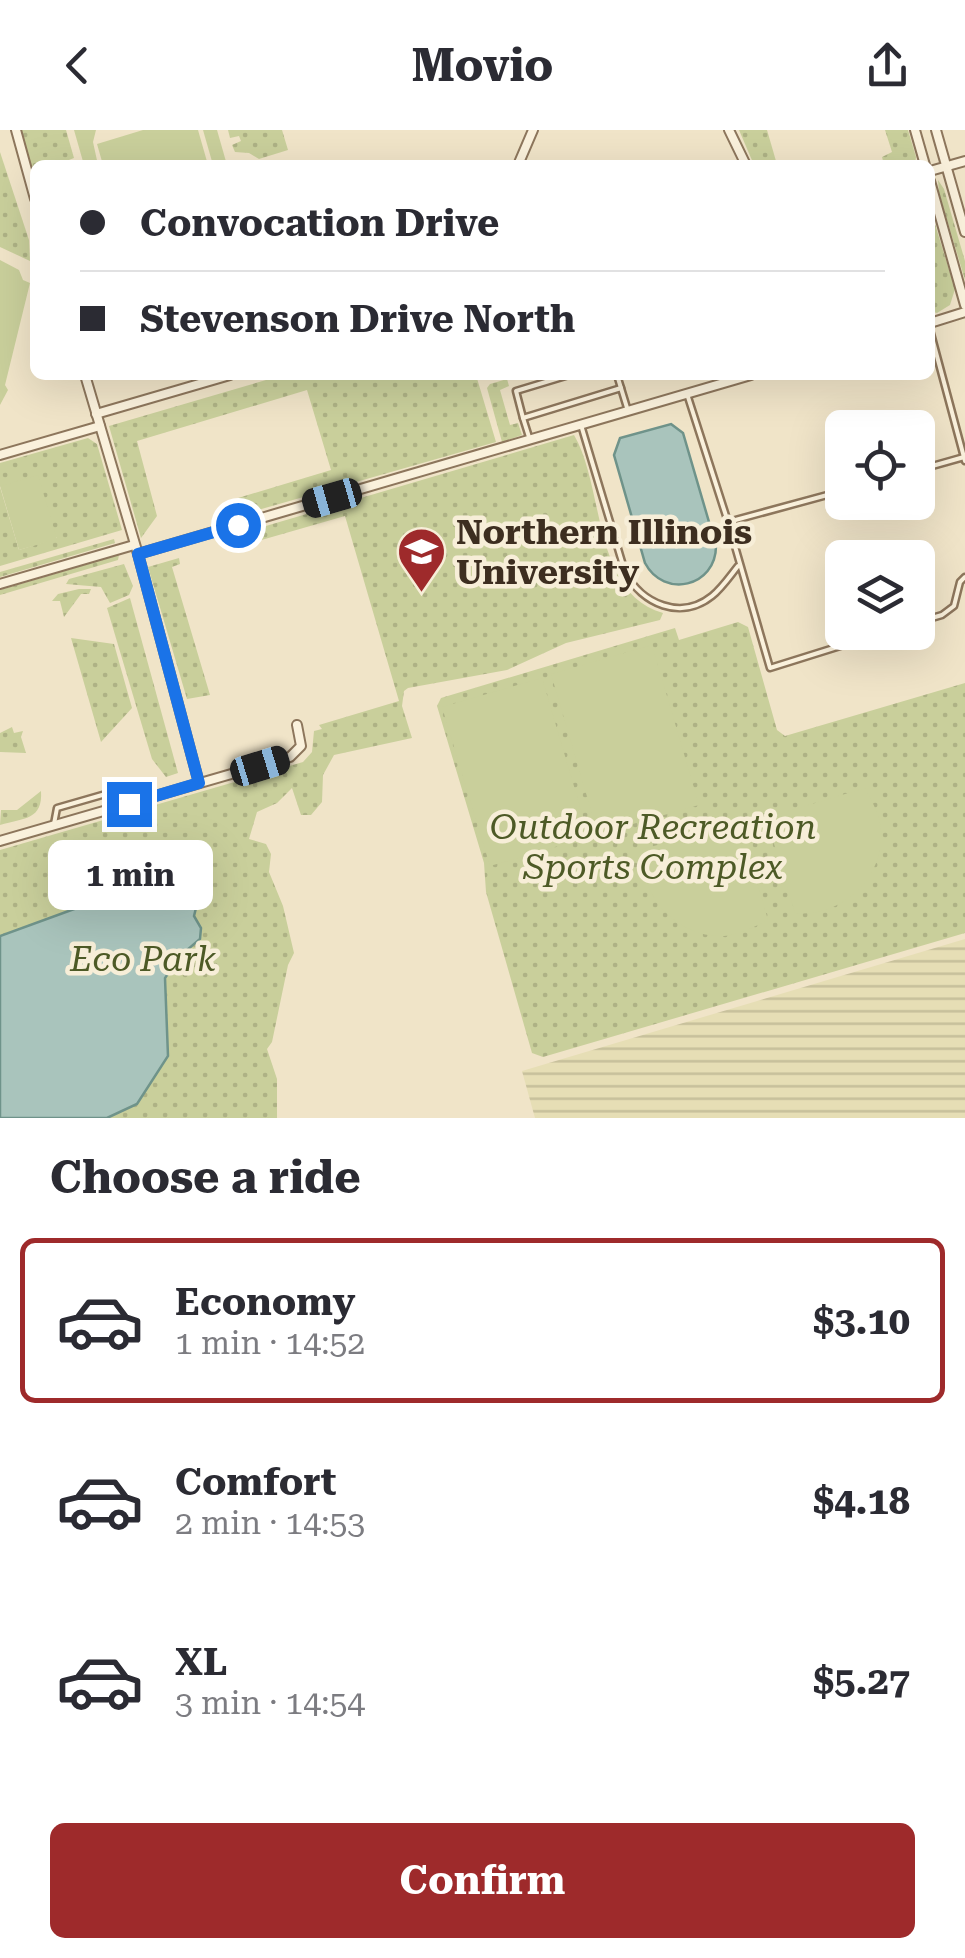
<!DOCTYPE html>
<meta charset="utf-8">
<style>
body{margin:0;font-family:"Roboto Serif",serif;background:#f2f2f3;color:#2b2b33;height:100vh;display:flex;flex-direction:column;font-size:38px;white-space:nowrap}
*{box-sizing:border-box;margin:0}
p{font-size:32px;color:#7c7c81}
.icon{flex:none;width:55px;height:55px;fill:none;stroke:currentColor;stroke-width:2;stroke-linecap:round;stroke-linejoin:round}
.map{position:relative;height:988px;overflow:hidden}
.panel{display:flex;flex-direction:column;background:#fff;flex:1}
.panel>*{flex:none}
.top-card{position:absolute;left:30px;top:30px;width:905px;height:220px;border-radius:15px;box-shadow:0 10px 40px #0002;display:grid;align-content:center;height:220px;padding:0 50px;background:#fff}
.buttons{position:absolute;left:825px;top:280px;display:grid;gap:20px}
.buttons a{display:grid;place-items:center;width:110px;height:110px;border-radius:15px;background:#fff;box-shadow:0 10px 40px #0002;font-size:50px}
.end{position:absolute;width:45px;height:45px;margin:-22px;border:12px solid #1a73e8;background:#fff;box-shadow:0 0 0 5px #fff}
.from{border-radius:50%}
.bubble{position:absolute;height:70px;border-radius:15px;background:#fff;box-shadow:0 10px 40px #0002;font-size:32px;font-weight:700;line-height:70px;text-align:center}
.car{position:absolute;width:30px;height:60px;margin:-30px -15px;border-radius:12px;box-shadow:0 0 8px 2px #0007;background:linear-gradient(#222 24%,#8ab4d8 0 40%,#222 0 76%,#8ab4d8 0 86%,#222 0)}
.top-card b{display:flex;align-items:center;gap:35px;height:95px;font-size:38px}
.top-card b+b{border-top:2px solid #e1e1e2}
.top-card i{width:25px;height:25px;background:#2b2b33}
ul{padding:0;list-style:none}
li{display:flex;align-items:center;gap:30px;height:165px;margin:0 20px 15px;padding:0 30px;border:5px solid transparent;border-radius:15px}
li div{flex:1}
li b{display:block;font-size:38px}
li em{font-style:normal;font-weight:700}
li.selected{border-color:#9e2a2b}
li>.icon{width:90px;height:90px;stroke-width:1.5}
h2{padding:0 50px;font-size:45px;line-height:120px}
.button{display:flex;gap:20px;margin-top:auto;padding:20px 50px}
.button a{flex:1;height:115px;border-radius:15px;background:#9e2a2b;color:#fff;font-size:40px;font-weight:700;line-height:115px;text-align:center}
header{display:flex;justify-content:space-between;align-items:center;height:130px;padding:0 50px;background:#fff;font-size:45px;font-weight:700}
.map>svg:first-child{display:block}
.farmland{fill:url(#farmland-rules)}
.grass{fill:url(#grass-dots)}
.pitch{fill:#c9cf9b}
.water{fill:#a9c4bc;stroke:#6f938a;stroke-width:2.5}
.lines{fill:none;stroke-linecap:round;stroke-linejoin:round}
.service-casing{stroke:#8d765c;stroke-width:9}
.minor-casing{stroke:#8d765c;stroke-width:12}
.service{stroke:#faf1dc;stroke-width:4}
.minor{stroke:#faf1dc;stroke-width:8}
.route{stroke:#1a73e8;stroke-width:12}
.labels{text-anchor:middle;stroke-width:9;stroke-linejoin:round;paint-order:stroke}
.poi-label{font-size:35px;font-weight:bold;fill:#3d2e20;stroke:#f7eed8;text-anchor:start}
.park-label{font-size:35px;font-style:italic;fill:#4d5a26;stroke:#f7eed8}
</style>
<header><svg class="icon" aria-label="back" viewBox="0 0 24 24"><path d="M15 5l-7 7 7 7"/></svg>Movio<svg class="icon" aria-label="share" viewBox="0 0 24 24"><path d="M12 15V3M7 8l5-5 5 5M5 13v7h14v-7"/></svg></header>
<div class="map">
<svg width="965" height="988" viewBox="0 0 965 988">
<defs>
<pattern id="farmland-rules" width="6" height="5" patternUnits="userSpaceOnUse" patternTransform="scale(2.5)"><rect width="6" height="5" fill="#e6deb5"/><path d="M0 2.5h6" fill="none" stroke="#c6bf9b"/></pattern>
<pattern id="grass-dots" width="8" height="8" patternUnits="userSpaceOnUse" patternTransform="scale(2.5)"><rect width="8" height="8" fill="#c9cf9b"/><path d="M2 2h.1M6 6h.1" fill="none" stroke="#aeb285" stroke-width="1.8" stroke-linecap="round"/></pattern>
</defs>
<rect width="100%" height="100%" fill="#f0e4c8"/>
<path class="farmland" d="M965,809v179h-430l-13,-47z"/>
<g class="grass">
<path d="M21,0h45l8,28 -18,7h-21v13z"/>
<path d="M228,0h54l6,20 -29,9 -10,-6 -14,-1 -3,-7 9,-4 -2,-5 -9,2z"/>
<path d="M739,0h28l9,31 -22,4z"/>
<path d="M885,0h23l8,27 -1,8h-31l-2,-8 10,-5z"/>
<path d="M0,22l29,88 1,21 -30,-14z"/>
<path d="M938,50l6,9 21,72v19l-26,-87z"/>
<path d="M930,78l25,81 -5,16 -13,8 -7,-2z"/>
<path d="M283,245h193l20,67 -252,72 -6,-16 93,-28 -24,-80 -170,51 20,75 -16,22 -32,-112z"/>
<path d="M507,249l2,7 -9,4 10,35 8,-2 4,12 -20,7 -15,-54 3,-4z"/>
<path d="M574,305c31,53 18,158 89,178l-3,7 -94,23 -59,27 -99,18 -4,3 -2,15 10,32 -78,17 -11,20 -1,27 -11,13h-10l-9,-27 -15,15 -20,9 -8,27 17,5 5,10 -2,18 14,34 11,47 -6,12 -16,77 -5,7 10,30v39h-277v-268l303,-88 9,-10 2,-21 8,-2 -3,-4 80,-24 -54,-185 -87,25 -6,-2 -3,-8z"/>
<path d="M88,308l9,6 25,86 -122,36v-79l19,63 38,-12 -57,-52v-23z"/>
<path d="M114,409l1,4 -115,34v-5z"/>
<path d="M119,425l-1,5 -118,35v-5z"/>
<path d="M179,428l1,6 -8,3 38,128 -23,4 -39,-132z"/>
<path d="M124,434l9,22 -4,9 -19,8 -9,-16 -35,-3 3,-5z"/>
<path d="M79,459h12l-2,5h-8l-17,23 -4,-16h-8l6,-7z"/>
<path d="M130,468l48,175 -12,4 -14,-18 -45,-151z"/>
<path d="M738,492l10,5 29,103 8,6 180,-53v250l-422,124 -11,-4 -46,-161 -2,-29 -47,-157 4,-8 234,-70 4,12z"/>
<path d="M71,508l43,6 18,64 -31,34z"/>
<path d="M12,597l2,6 9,-2 -2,6 5,16 -26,-1v-19z"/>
<path d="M41,661c2,29 -17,27 -41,34l1,-15h16z"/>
</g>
<g class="pitch">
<path d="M74,0h22l-3,12 5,23h-14z"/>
<path d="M143,0h55l10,35h-105l-6,-21z"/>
<path d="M203,0h14l10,35h-14z"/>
<path d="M0,130l19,10 4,10 7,3 -25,102 3,5 -8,15z"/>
<path d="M38,345l19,64 -38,11 -19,-64z"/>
<path d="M652,515l47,160 -101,29 -47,-160z"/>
<path d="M542,548l47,159 -99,29 -48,-159z"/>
<path d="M865,658c7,14 16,28 16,44 3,47 -41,86 -86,81l-27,-89 7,-9z"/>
<path d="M733,694l9,6 26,90c-14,7 -29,15 -44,16 -47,2 -86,-41 -81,-87z"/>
</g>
<g class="water">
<path d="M671,294l12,9 33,113c0,41 -52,53 -71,17l-31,-108 6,-17z"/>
<path d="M177,742l7,2 4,16 -4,9 12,9 -2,8 7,12 -1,11 -20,17 -15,22 3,78 -31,48 -30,14h-107v-182l107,-39 18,-10 39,4z"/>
</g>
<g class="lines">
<defs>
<g id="service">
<path d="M930,200l35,131"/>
<path d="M569,245l-53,16 7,27 98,-30"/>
<path d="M617,245l11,36"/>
<path d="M688,267l40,125 114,-31"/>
<path d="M523,288l6,19"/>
<path d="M581,295l44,147c17,32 56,49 87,24 10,-8 18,-20 26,-30"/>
<path d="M918,340l46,-13"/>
<path d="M728,392l42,146 115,-36"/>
<path d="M918,492l24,-7 12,-9 6,-24 5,-5"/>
<path d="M54,694l3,-16 59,-17 13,13"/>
</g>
<g id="minor">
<path d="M16,0l19,69"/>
<path d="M729,0l17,35"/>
<path d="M915,0l10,35"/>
<path d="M936,0l29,102"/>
<path d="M518,35l15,-35"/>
<path d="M930,41l35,-10"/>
<path d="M930,51l35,124"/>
<path d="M930,193l35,-11"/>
<path d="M85,245l53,179 61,229"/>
<path d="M96,284l134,-39"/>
<path d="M0,325l100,-29"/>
<path d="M138,424l613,-179"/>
<path d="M0,454l134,-39"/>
<path d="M0,711l290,-84 11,-11 -4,-21"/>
</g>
</defs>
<use href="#service" class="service-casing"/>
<use href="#minor" class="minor-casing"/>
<use href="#service" class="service"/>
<use href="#minor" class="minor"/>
</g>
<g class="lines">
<path class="route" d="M129,674l70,-21 -61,-229 100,-29"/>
</g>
<defs>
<symbol id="university-pin" viewBox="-11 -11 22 30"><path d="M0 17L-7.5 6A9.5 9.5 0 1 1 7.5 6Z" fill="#9e2a2b" stroke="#f7eed8"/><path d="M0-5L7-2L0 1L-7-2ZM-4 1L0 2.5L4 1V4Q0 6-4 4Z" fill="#fff"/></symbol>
</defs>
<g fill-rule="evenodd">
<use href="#university-pin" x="394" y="394" width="55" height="75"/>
</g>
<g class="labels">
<g class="poi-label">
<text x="456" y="414">Northern Illinois<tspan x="456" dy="40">University</tspan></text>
</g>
<g class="park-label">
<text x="653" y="709">Outdoor Recreation<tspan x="653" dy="40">Sports Complex</tspan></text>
<text x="143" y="841">Eco Park</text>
</g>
</g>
</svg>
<div class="buttons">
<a><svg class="icon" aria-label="locate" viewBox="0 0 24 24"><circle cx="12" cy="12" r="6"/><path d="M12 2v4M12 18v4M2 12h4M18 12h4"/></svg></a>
<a><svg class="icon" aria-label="layers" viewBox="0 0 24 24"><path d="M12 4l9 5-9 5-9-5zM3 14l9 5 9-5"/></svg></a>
</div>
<i class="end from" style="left:238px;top:395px"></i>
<i class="end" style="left:129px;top:674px"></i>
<div class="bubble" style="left:48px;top:710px;width:165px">1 min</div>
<i class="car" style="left:332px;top:368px;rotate:254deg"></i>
<i class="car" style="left:260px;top:636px;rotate:73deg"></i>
<div class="top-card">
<b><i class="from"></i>Convocation Drive</b>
<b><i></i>Stevenson Drive North</b>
</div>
</div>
<section class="panel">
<h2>Choose a ride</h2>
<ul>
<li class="selected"><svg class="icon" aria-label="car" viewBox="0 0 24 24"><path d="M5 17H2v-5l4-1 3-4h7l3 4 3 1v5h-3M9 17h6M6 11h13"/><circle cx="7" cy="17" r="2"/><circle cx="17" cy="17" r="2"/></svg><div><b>Economy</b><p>1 min · 14:52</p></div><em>$3.10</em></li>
<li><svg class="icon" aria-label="car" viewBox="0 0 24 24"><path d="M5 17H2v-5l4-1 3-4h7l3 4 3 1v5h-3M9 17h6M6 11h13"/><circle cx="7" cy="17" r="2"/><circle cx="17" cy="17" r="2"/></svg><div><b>Comfort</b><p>2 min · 14:53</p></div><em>$4.18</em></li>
<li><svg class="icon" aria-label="car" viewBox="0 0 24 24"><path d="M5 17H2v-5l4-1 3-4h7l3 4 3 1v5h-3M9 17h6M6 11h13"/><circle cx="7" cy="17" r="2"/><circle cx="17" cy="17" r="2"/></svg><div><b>XL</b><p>3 min · 14:54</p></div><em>$5.27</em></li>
</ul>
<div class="button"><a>Confirm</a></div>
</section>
